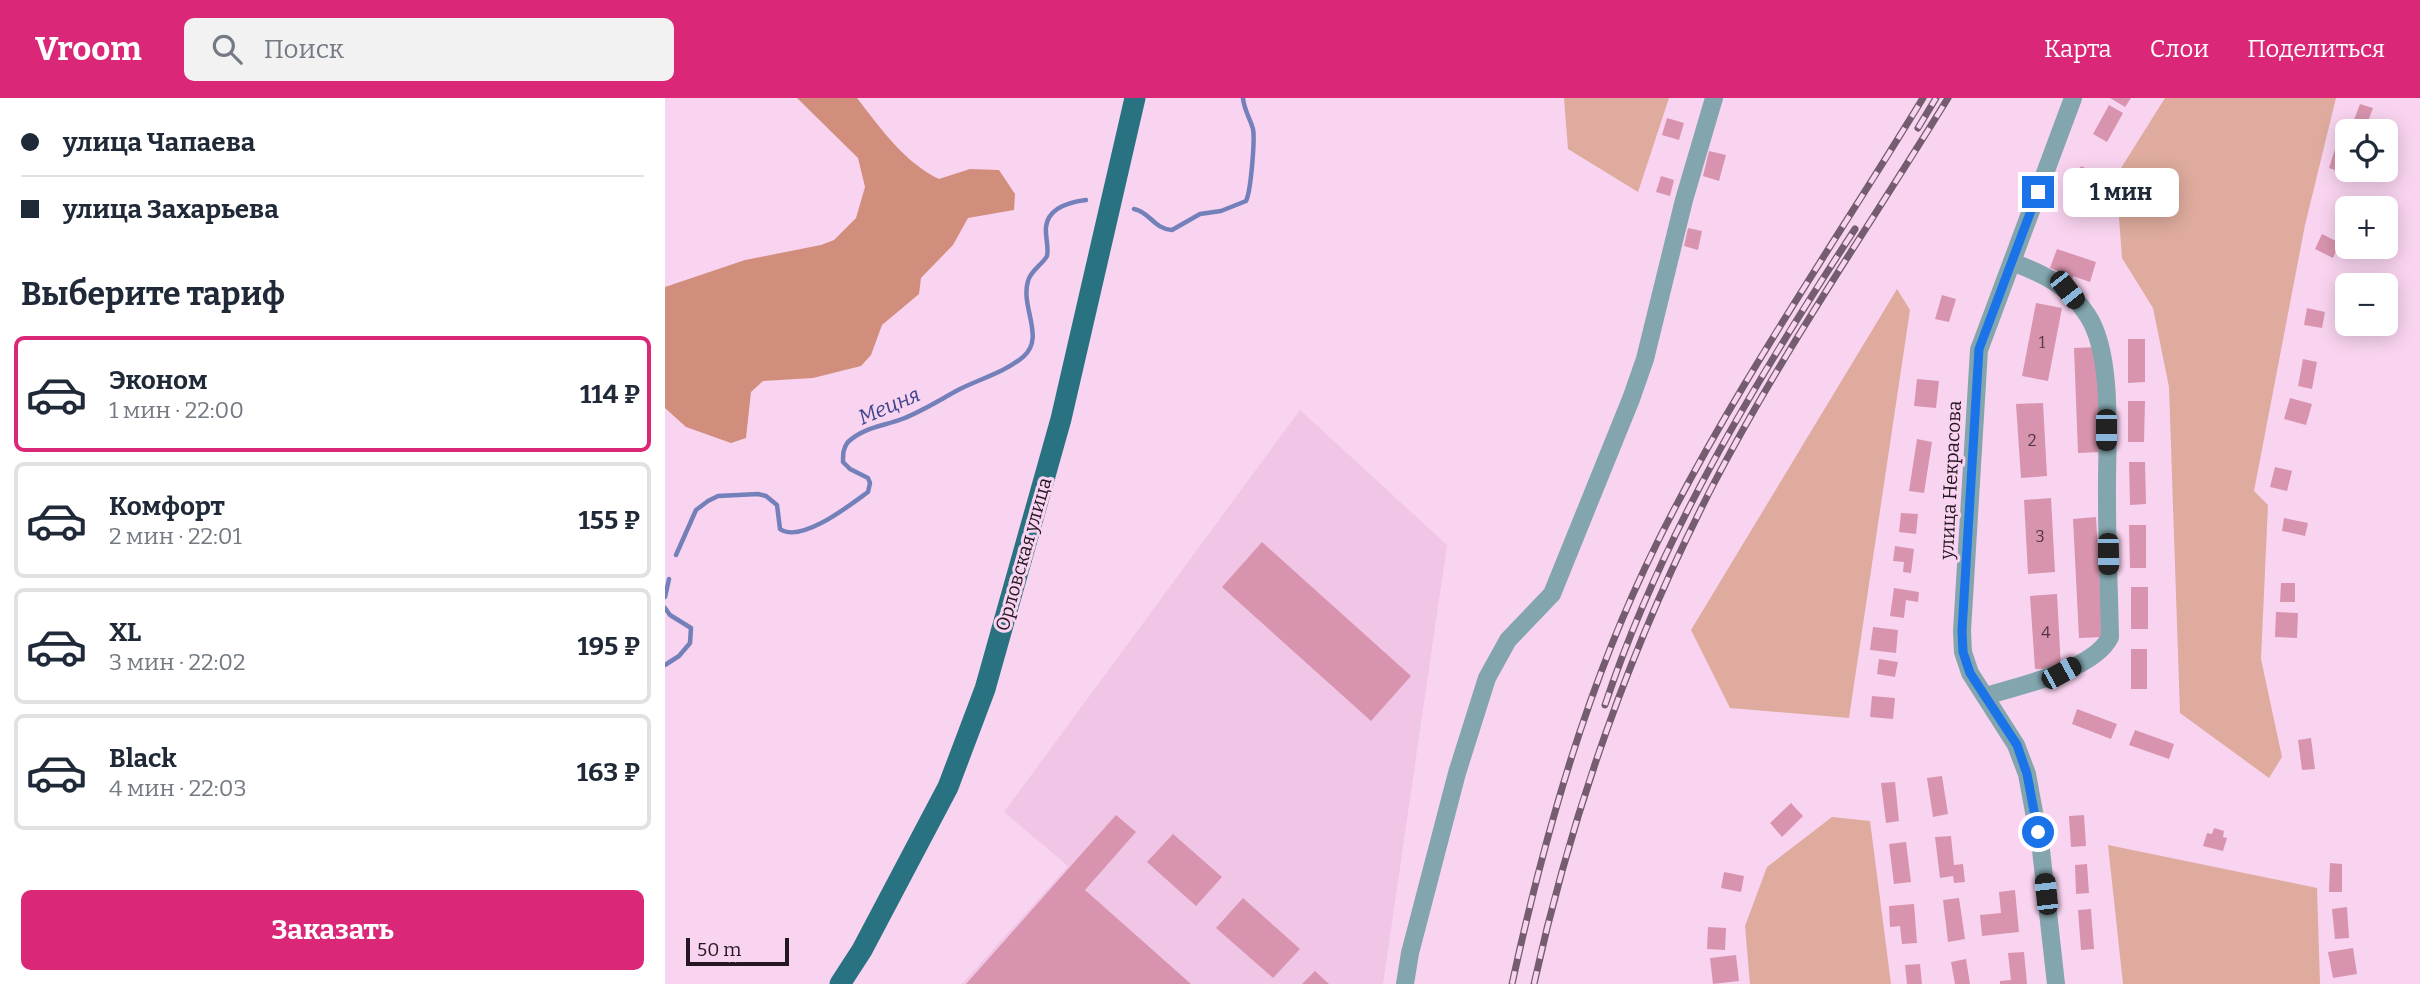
<!DOCTYPE html>
<html lang="ru">
<meta charset="utf-8">
<style>
body{margin:0;font-family:Bitter,serif;background:#f2f2f3;color:#1f2937;height:100vh;display:flex;flex-direction:column;font-size:26px;white-space:nowrap}
*{box-sizing:border-box;margin:0}
p{font-size:23px;color:#747a83}
.icon{flex:none;width:38px;height:38px;fill:none;stroke:currentColor;stroke-width:2;stroke-linecap:round;stroke-linejoin:round}
.map{position:relative;flex:1;overflow:hidden}
.panel{display:flex;flex-direction:column;background:#fff;width:665px}
.panel>*{flex:none}
.guide{display:grid;align-content:center;height:154px;padding:0 21px;background:#fff}
.controls{position:absolute;left:1670px;top:21px;display:grid;gap:14px}
.controls a{display:grid;place-items:center;width:63px;height:63px;border-radius:10px;background:#fff;box-shadow:0 4px 18px #0003;font-size:35px}
.scale{position:absolute;left:21px;bottom:18px;width:103px;box-sizing:border-box;padding-left:7px;border:4px solid #241721;border-top:0;font-size:19px;line-height:24px;white-space:nowrap;color:#241721;-webkit-text-stroke:5px #f9d4f0;paint-order:stroke}
.end{position:absolute;width:32px;height:32px;margin:-16px;border:9px solid #1a73e8;background:#fff;box-shadow:0 0 0 4px #fff}
.from{border-radius:50%}
.bubble{position:absolute;height:49px;border-radius:10px;background:#fff;box-shadow:0 4px 18px #0003;font-size:23px;font-weight:700;line-height:49px;text-align:center}
.car{position:absolute;width:21px;height:42px;margin:-21px -10px;border-radius:9px;box-shadow:0 0 5px 2px #0007;background:linear-gradient(#222 24%,#8ab4d8 0 40%,#222 0 76%,#8ab4d8 0 86%,#222 0)}
.guide b{display:flex;align-items:center;gap:24px;height:66px;font-size:26px}
.guide b+b{border-top:2px solid #e0e1e3}
.guide i{width:18px;height:18px;background:#1f2937}
ul{padding:0;list-style:none}
li{display:flex;align-items:center;gap:21px;height:116px;margin:0 14px 10px;padding:0 7px;border:4px solid #e0e1e3;border-radius:10px}
li div{flex:1}
li b{display:block;font-size:26px}
li em{font-style:normal;font-weight:700}
li.current{border-color:#db2777}
li>.icon{width:63px;height:63px;stroke-width:1.5}
h2{padding:0 21px;font-size:32px;line-height:84px}
.action{display:flex;gap:14px;margin-top:auto;padding:14px 21px}
.action a{flex:1;height:80px;border-radius:10px;background:#db2777;color:#fff;font-size:28px;font-weight:700;line-height:80px;text-align:center}
header{display:flex;align-items:center;gap:42px;box-sizing:border-box;height:98px;padding:0 35px;background:#db2777;color:#fff}
header strong{font-size:33px}
nav{display:flex;gap:38px;margin-inline-start:auto;font-size:24px}
.search{width:490px;height:63px;background:#f2f2f3;display:flex;align-items:center;gap:18px;box-sizing:border-box;padding:0 24px;border-radius:10px;color:#747a83;font-size:26px}
main{display:flex;flex:1;min-height:0}
.map>svg:first-child{display:block}
.built{fill:#f0c5e6}
.green{fill:#deab9e}
.forest{fill:#d28e7d}
.lines{fill:none;stroke-linecap:round;stroke-linejoin:round}
.stream{stroke:#7480b9;stroke-width:4.5}
.building{fill:#d894ae}
.minor{stroke:#83a5ae;stroke-width:18}
.major{stroke:#297282;stroke-width:21}
.rail-casing{stroke:#735d6e;stroke-width:7}
.rail{stroke:#f9d4f0;stroke-width:4.5;stroke-dasharray:13;stroke-linecap:butt}
.route{stroke:#1a73e8;stroke-width:9}
.labels{text-anchor:middle;stroke-width:6;stroke-linejoin:round;paint-order:stroke}
.number-label{font-size:16px;fill:#513644}
.street-label{font-size:19px;fill:#241721;stroke:#f9d4f0}
.water-label{font-size:21px;font-style:italic;fill:#3e478f;stroke:#f9d4f0}
</style>
<header>
<strong>Vroom</strong>
<div class="search"><svg class="icon" aria-label="search" viewBox="0 0 24 24"><circle cx="10" cy="10" r="6"/><path d="M15 15l6 6"/></svg>Поиск</div>
<nav><a>Карта</a><a>Слои</a><a>Поделиться</a></nav>
</header>
<main>
<section class="panel">
<div class="guide">
<b><i class="from"></i>улица Чапаева</b>
<b><i></i>улица Захарьева</b>
</div>
<h2>Выберите тариф</h2>
<ul>
<li class="current"><svg class="icon" aria-label="car" viewBox="0 0 24 24"><path d="M5 17H2v-5l4-1 3-4h7l3 4 3 1v5h-3M9 17h6M6 11h13"/><circle cx="7" cy="17" r="2"/><circle cx="17" cy="17" r="2"/></svg><div><b>Эконом</b><p>1 мин · 22:00</p></div><em>114 ₽</em></li>
<li><svg class="icon" aria-label="car" viewBox="0 0 24 24"><path d="M5 17H2v-5l4-1 3-4h7l3 4 3 1v5h-3M9 17h6M6 11h13"/><circle cx="7" cy="17" r="2"/><circle cx="17" cy="17" r="2"/></svg><div><b>Комфорт</b><p>2 мин · 22:01</p></div><em>155 ₽</em></li>
<li><svg class="icon" aria-label="car" viewBox="0 0 24 24"><path d="M5 17H2v-5l4-1 3-4h7l3 4 3 1v5h-3M9 17h6M6 11h13"/><circle cx="7" cy="17" r="2"/><circle cx="17" cy="17" r="2"/></svg><div><b>XL</b><p>3 мин · 22:02</p></div><em>195 ₽</em></li>
<li><svg class="icon" aria-label="car" viewBox="0 0 24 24"><path d="M5 17H2v-5l4-1 3-4h7l3 4 3 1v5h-3M9 17h6M6 11h13"/><circle cx="7" cy="17" r="2"/><circle cx="17" cy="17" r="2"/></svg><div><b>Black</b><p>4 мин · 22:03</p></div><em>163 ₽</em></li>
</ul>
<div class="action"><a>Заказать</a></div>
</section>
<div class="map">
<svg width="1755" height="886" viewBox="0 0 1755 886">
<rect width="100%" height="100%" fill="#f9d4f0"/>
<path class="built" d="M635,312l147,135 -64,439h-421l106,-118 -64,-54z"/>
<g class="green">
<path d="M899,0h105l-31,94 -70,-43z"/>
<path d="M1500,0h171l-31,127 -51,266 14,14 -7,154 21,98 -13,21 -89,-65 -11,-326 -16,-79 -31,-50 -6,-82z"/>
<path d="M1232,191l13,21 -61,408 -119,-10 -39,-78z"/>
<path d="M1167,719l38,4 21,163h-141l-5,-58 22,-59z"/>
<path d="M1443,747l209,43 3,96h-197z"/>
</g>
<path class="forest" d="M132,0h60c24,31 47,64 82,81l31,-10 29,1 16,24 -1,16 -46,8 -15,27 -32,33 -2,16 -37,31 -11,30 -10,11 -48,12 -50,3 -12,11 -5,46 -15,5 -45,-16 -21,-19v-121l80,-27 76,-15 13,-5 22,-22 9,-31 -7,-29z"/>
<g class="lines">
<g class="stream">
<path d="M469,111c16,3 20,20 38,21l28,-16 21,-3 25,-10c5,-10 9,-62 7,-72 -3,-11 -9,-19 -10,-31"/>
<path d="M11,457l20,-45 12,-9 10,-5 40,-2 8,2 11,9 3,24c21,15 70,-24 88,-37l2,-9 -2,-5 -18,-9 -7,-7c0,-8 0,-14 5,-20 16,-15 36,-16 54,-23 21,-8 39,-20 58,-30 20,-10 45,-17 63,-32 23,-19 -3,-50 5,-76 3,-11 14,-16 19,-25 2,-10 -2,-19 -1,-29 2,-20 24,-25 40,-27"/>
<path d="M0,499l4,-18"/>
<path d="M0,510l5,7 21,13 -1,15 -11,13 -14,9"/>
</g>
</g>
<g class="building">
<path d="M1445,0h21l-6,9z"/>
<path d="M1695,6l13,4 -6,16 6,2 -2,5h-13l-10,-3 3,-9 3,1z"/>
<path d="M1444,7l14,8 -16,29 -14,-8z"/>
<path d="M1002,20l17,5 -5,17 -17,-5z"/>
<path d="M1671,48l11,4v20h4l-2,5 -20,-7z"/>
<path d="M1044,53l17,4 -7,26 -16,-5z"/>
<path d="M1416,68l13,6 -8,20 -14,-6z"/>
<path d="M996,78l13,4 -4,16 -14,-4z"/>
<path d="M1023,130l14,3 -4,19 -14,-4z"/>
<path d="M1657,136l18,9 -7,15 -18,-9z"/>
<path d="M1392,151l39,13 -6,20 -17,-6 -1,5 -16,-6 2,-4 -8,-3z"/>
<path d="M1277,197l14,4 -7,23 -14,-3z"/>
<path d="M1371,205l26,5 -14,73 -26,-5z"/>
<path d="M1642,210l18,4 -3,16 -18,-3z"/>
<path d="M1463,241h17v43l-17,1z"/>
<path d="M1432,249l4,105 -23,1 -4,-105z"/>
<path d="M1638,261l14,3 -5,27 -14,-3z"/>
<path d="M1252,281l22,2 -3,27 -22,-2z"/>
<path d="M1625,300l22,6 -6,21 -22,-6z"/>
<path d="M1463,303h17l-1,41h-16z"/>
<path d="M1378,305l4,73 -26,2 -5,-74z"/>
<path d="M1252,341l15,3 -8,51 -15,-2z"/>
<path d="M1464,364h16l1,42 -16,1z"/>
<path d="M1610,369l17,4 -5,20 -17,-4z"/>
<path d="M1386,400l4,74 -27,2 -4,-74z"/>
<path d="M1236,415l17,1 -2,20 -17,-2z"/>
<path d="M1431,419l7,120 -24,1 -6,-119z"/>
<path d="M1619,420l24,5 -3,13 -23,-5z"/>
<path d="M1464,427h17v43h-16z"/>
<path d="M597,444l149,134 -40,45 -149,-134z"/>
<path d="M1230,448l19,3 -3,24 -8,-1 1,-10 -11,-1z"/>
<path d="M1616,485h14v19h-15z"/>
<rect x="1466" y="489" width="17" height="42"/>
<path d="M1229,490l25,4 -1,10 -12,-2 -2,18 -14,-2z"/>
<path d="M1392,496l4,74 -26,1 -5,-73z"/>
<path d="M1611,514l22,1 -1,25 -22,-1z"/>
<path d="M1208,529l25,3 -2,23 -26,-3z"/>
<rect x="1466" y="551" width="16" height="40"/>
<path d="M1214,561l19,3 -3,15 -18,-3z"/>
<path d="M1207,598l23,2 -2,21 -23,-2z"/>
<path d="M1412,611l40,15 -6,15 -39,-15z"/>
<path d="M1470,632l39,14 -5,15 -40,-14z"/>
<path d="M1646,640l4,31 -13,1 -4,-30z"/>
<path d="M1277,678l6,38 -15,3 -6,-39z"/>
<path d="M1230,684l4,39 -13,2 -5,-40z"/>
<path d="M1126,705l12,13 -21,21 -12,-14z"/>
<path d="M451,717l20,17 -51,58 106,94h-225z"/>
<path d="M1419,717l2,31 -15,1 -2,-31z"/>
<path d="M1549,730l10,3 -1,6 4,1 -4,13 -20,-5 4,-13 5,1z"/>
<path d="M508,736l49,43 -26,29 -49,-44z"/>
<path d="M1286,738l3,29 9,-1 2,18 -11,1 -1,-7 -13,2 -5,-41z"/>
<path d="M1241,744l5,40 -17,2 -5,-40z"/>
<path d="M1665,765l12,1v28h-13z"/>
<path d="M1422,766l2,29 -13,1 -1,-29z"/>
<path d="M1059,774l20,4 -3,16 -20,-4z"/>
<path d="M1350,792l4,42 -37,4 -2,-21 21,-2 -2,-21z"/>
<path d="M578,800l57,51 -27,29 -57,-50z"/>
<path d="M1294,800l6,41 -17,3 -5,-42z"/>
<path d="M1249,806l3,39 -15,1 -2,-18 -10,1 -1,-21z"/>
<path d="M1682,809l2,31 -14,1 -3,-30z"/>
<path d="M1426,811l3,40 -13,1 -3,-40z"/>
<path d="M1043,829l18,1 -1,22 -18,-1z"/>
<path d="M1688,850l4,26 -24,4 -5,-26z"/>
<path d="M1359,854l3,32h-27v-3l11,-1 -3,-27z"/>
<path d="M1071,857l3,26 -26,3 -3,-26z"/>
<path d="M1301,861l4,25h-15l-4,-22z"/>
<path d="M1255,866l2,20h-15l-2,-19z"/>
<path d="M650,873l14,13h-27z"/>
</g>
<g class="lines">
<g class="minor">
<path d="M1320,598c34,-10 109,-26 125,-59 -1,-46 -3,-92 -3,-138 -1,-50 8,-141 -19,-183 -19,-30 -44,-42 -76,-54"/>
<path d="M740,886l5,-31 47,-180 30,-95 21,-38 44,-46 79,-195 14,-40 39,-159 30,-102"/>
<path d="M1391,886l-15,-134 -14,-76 -11,-29 -46,-72 -7,-21 -1,-21 17,-281 94,-252"/>
</g>
<path class="major" d="M175,886l22,-34 86,-163 37,-98 76,-270 74,-321"/>
<defs>
<g id="rail">
<path d="M1253,30l18,-30"/>
<path d="M940,607c57,-171 152,-326 250,-476"/>
<path d="M847,886c33,-151 76,-302 145,-441 77,-155 176,-297 266,-445"/>
<path d="M869,886c38,-173 97,-339 178,-497 70,-135 157,-260 236,-389"/>
</g>
</defs>
<use href="#rail" class="rail-casing"/>
<use href="#rail" class="rail"/>
</g>
<g class="lines">
<path class="route" d="M1373,734l-11,-58 -10,-29 -47,-72 -7,-21 -1,-21 17,-282 59,-157"/>
</g>
<g class="labels">
<g class="number-label">
<text x="1377" y="250">1</text>
<text x="1367" y="348">2</text>
<text x="1375" y="444">3</text>
<text x="1381" y="540">4</text>
</g>
<g class="street-label">
<text transform="translate(1285 382) rotate(-87)" y="7">улица Некрасова</text>
<text transform="translate(358 456) rotate(-74)" y="7">Орловская улица</text>
</g>
<g class="water-label">
<text transform="translate(224 308) rotate(-23)" y="7">Мецня</text>
</g>
</g>
</svg>
<div class="controls">
<a><svg class="icon" aria-label="locate" viewBox="0 0 24 24"><circle cx="12" cy="12" r="6"/><path d="M12 2v4M12 18v4M2 12h4M18 12h4"/></svg></a>
<a>+</a>
<a>−</a>
</div>
<div class="scale">50 m</div>
<i class="end from" style="left:1373px;top:734px"></i>
<i class="end" style="left:1373px;top:94px"></i>
<div class="bubble" style="left:1398px;top:70px;width:116px">1 мин</div>
<i class="car" style="left:1402px;top:192px;rotate:142deg"></i>
<i class="car" style="left:1441px;top:332px;rotate:180deg"></i>
<i class="car" style="left:1443px;top:456px;rotate:179deg"></i>
<i class="car" style="left:1396px;top:575px;rotate:61deg"></i>
<i class="car" style="left:1381px;top:796px;rotate:354deg"></i>
</div>
</main>
